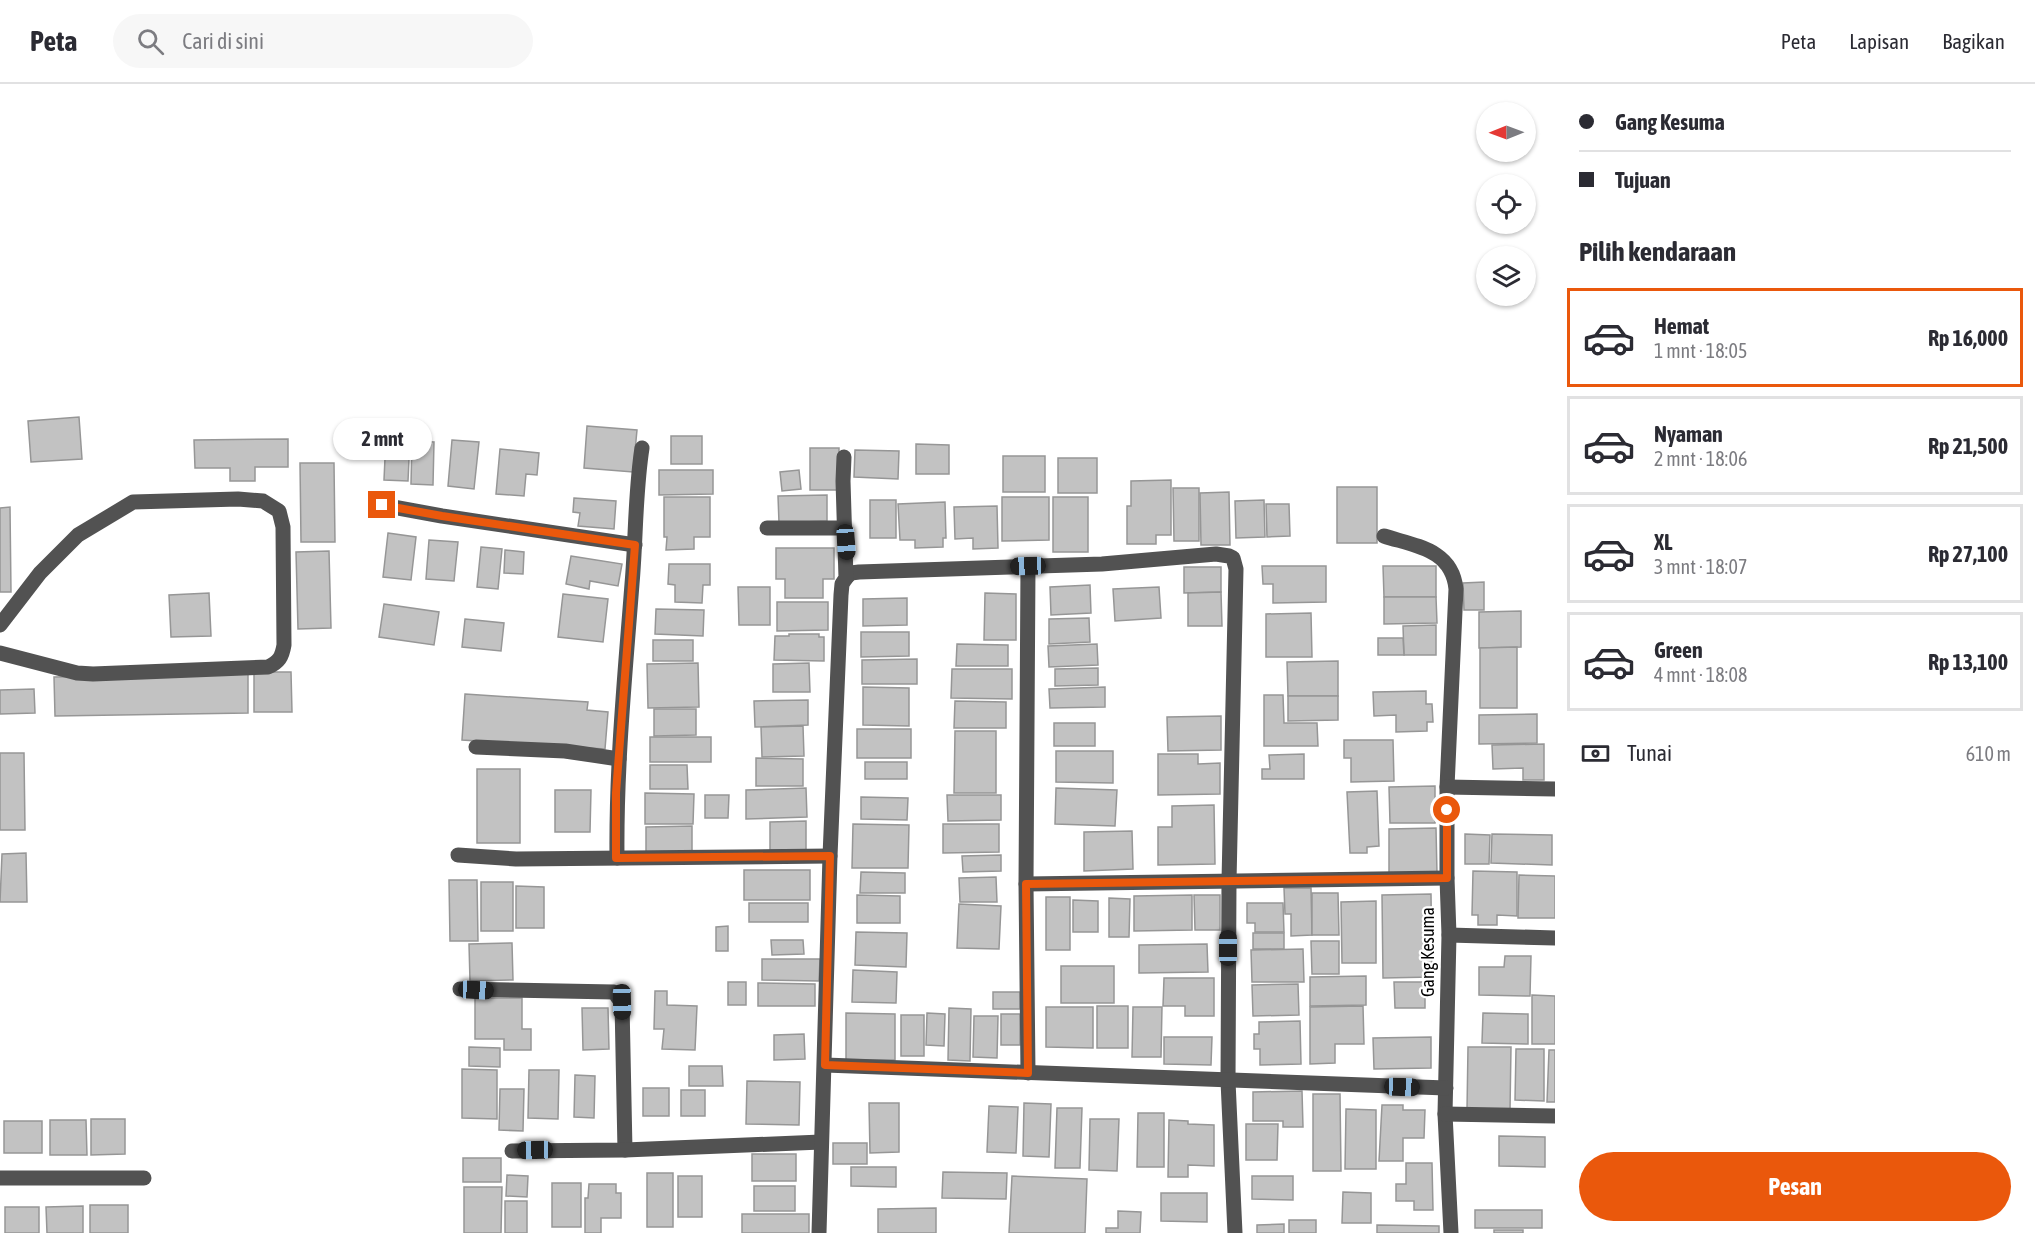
<!DOCTYPE html>
<html lang="id">
<meta charset="utf-8">
<style>
body{margin:0;font-family:"Asap Condensed",sans-serif;background:#f7f7f7;color:#2b2b33;height:100vh;display:flex;flex-direction:column;font-size:22px;white-space:nowrap}
*{box-sizing:border-box;margin:0}
p{font-size:20px;color:#7c7c81}
.icon{flex:none;width:33px;height:33px;fill:none;stroke:currentColor;stroke-width:2;stroke-linecap:round;stroke-linejoin:round}
.map{position:relative;flex:1;overflow:hidden}
.details{display:flex;flex-direction:column;background:#fff;width:480px}
.details>*{flex:none}
.top-card{display:grid;align-content:center;height:132px;padding:0 24px;background:#fff}
.needle{width:39px;rotate:269deg}
.tools{position:absolute;left:1476px;top:18px;display:grid;gap:12px}
.tools a{display:grid;place-items:center;width:60px;height:60px;border-radius:50%;background:#fff;box-shadow:0 2px 4px #0004;font-size:30px}
.end{position:absolute;width:27px;height:27px;margin:-14px;border:8px solid #ea580c;background:#fff;box-shadow:0 0 0 3px #fff}
.from{border-radius:50%}
.bubble{position:absolute;height:42px;border-radius:21px;background:#fff;box-shadow:0 2px 4px #0004;font-size:20px;font-weight:700;line-height:42px;text-align:center}
.car{position:absolute;width:18px;height:36px;margin:-18px -9px;border-radius:8px;box-shadow:0 0 4px 2px #0007;background:linear-gradient(#222 24%,#8ab4d8 0 40%,#222 0 76%,#8ab4d8 0 86%,#222 0)}
.top-card b{display:flex;align-items:center;gap:21px;height:57px;font-size:22px}
.top-card b+b{border-top:2px solid #e1e1e2}
.top-card i{width:15px;height:15px;background:#2b2b33}
ul{padding:0;list-style:none}
li{display:flex;align-items:center;gap:18px;height:99px;margin:0 12px 9px;padding:0 12px;border:3px solid #e1e1e2;border-radius:0px}
li div{flex:1}
li b{display:block;font-size:22px}
li em{font-style:normal;font-weight:700}
li.selected{border-color:#ea580c}
li>.icon{width:54px;height:54px;stroke-width:1.5}
h2{padding:0 24px;font-size:27px;line-height:72px}
.pay{display:flex;align-items:center;gap:15px;height:66px;padding:0 24px;font-size:22px}
.pay p{margin-inline-start:auto}
.cta{display:flex;gap:12px;margin-top:auto;padding:12px 24px}
.cta a{flex:1;height:69px;border-radius:36px;background:#ea580c;color:#fff;font-size:24px;font-weight:700;line-height:69px;text-align:center}
header{display:flex;align-items:center;gap:36px;box-sizing:border-box;height:84px;padding:0 30px;background:#fff;border-bottom:2px solid #e1e1e2}
header strong{font-size:28px}
nav{display:flex;gap:33px;margin-inline-start:auto;font-size:21px}
.search{width:420px;height:54px;background:#f7f7f7;display:flex;align-items:center;gap:15px;box-sizing:border-box;padding:0 21px;border-radius:33px;color:#7c7c81;font-size:22px}
main{display:flex;flex:1;min-height:0}
.map>svg:first-child{display:block}
.building{fill:#c2c2c2;stroke:#969696;stroke-width:1.5}
.lines{fill:none;stroke-linecap:round;stroke-linejoin:round}
.minor{stroke:#525252;stroke-width:15}
.route{stroke:#ea580c;stroke-width:8}
.labels{text-anchor:middle;stroke-width:4.5;stroke-linejoin:round;paint-order:stroke}
.street-label{font-size:18px;fill:#000;stroke:#fff}
</style>
<header>
<strong>Peta</strong>
<div class="search"><svg class="icon" aria-label="search" viewBox="0 0 24 24"><circle cx="10" cy="10" r="6"/><path d="M15 15l6 6"/></svg>Cari di sini</div>
<nav><a>Peta</a><a>Lapisan</a><a>Bagikan</a></nav>
</header>
<main>
<div class="map">
<svg width="1555" height="1149" viewBox="0 0 1555 1149">
<rect width="100%" height="100%" fill="#fff"/>
<g class="building">
<path d="M79,333l3,42 -51,3 -3,-41z"/>
<path d="M587,342l50,4 -4,42 -49,-4z"/>
<path d="M386,352l24,1 -2,44 -24,-1z"/>
<rect x="671" y="352" width="31" height="28"/>
<path d="M288,355v28h-33v14h-25v-13h-35l-1,-28z"/>
<path d="M452,356l27,2 -5,47 -26,-3z"/>
<path d="M412,357l22,1 -1,43 -22,-1z"/>
<path d="M916,360l33,1v29h-33z"/>
<rect x="810" y="364" width="29" height="42"/>
<path d="M500,365l39,4 -2,22 -11,-1 -2,22 -28,-2z"/>
<path d="M855,366l44,1 -1,28 -44,-2z"/>
<rect x="1003" y="372" width="42" height="36"/>
<rect x="1058" y="374" width="39" height="35"/>
<path d="M300,379h34l1,79h-34z"/>
<path d="M659,386h54v24l-54,1z"/>
<path d="M799,386l2,19 -19,2 -2,-19z"/>
<path d="M1171,396v55h-15v9h-29v-38h4v-25z"/>
<rect x="1337" y="403" width="40" height="56"/>
<path d="M1173,404h26v53h-25z"/>
<path d="M1229,408l1,53h-29l-1,-52z"/>
<path d="M827,411v26l-48,2 -1,-27z"/>
<path d="M664,413h46v40h-16v12l-28,1 1,-13h-3z"/>
<path d="M1002,413h47v43l-47,1z"/>
<rect x="1053" y="413" width="35" height="55"/>
<path d="M574,414l42,3 -2,28 -36,-3 2,-13 -7,-1z"/>
<rect x="870" y="416" width="26" height="38"/>
<path d="M1264,416l1,37 -29,1 -1,-37z"/>
<path d="M945,418l1,36h-3v9l-28,1v-8h-15l-2,-36z"/>
<path d="M1266,420h23l1,32 -23,1z"/>
<path d="M997,422l1,42 -25,1v-11l-18,1 -1,-32z"/>
<path d="M10,423l1,85h-11v-84z"/>
<path d="M388,449l28,4 -5,43 -28,-3z"/>
<path d="M429,456l29,2 -4,39 -28,-2z"/>
<path d="M481,463l21,2 -4,40 -21,-2z"/>
<path d="M776,464h58v31h-11v19h-38v-19h-9z"/>
<path d="M505,466l19,2 -1,22 -19,-1z"/>
<path d="M329,467l2,77 -33,1 -2,-77z"/>
<path d="M571,472l51,8 -4,22 -28,-5 -1,8 -23,-5z"/>
<path d="M669,480h41v21h-7l-1,18 -27,-1v-17l-7,-1z"/>
<path d="M1262,482h64v36l-53,1v-19h-10z"/>
<path d="M1383,482h53v31h-52z"/>
<path d="M1184,483h37v25l-37,1z"/>
<path d="M1484,498v28h-20l-1,-27z"/>
<path d="M1090,501l1,28 -40,2 -1,-28z"/>
<path d="M738,503h32v38h-31z"/>
<path d="M1159,503l2,31 -46,3 -2,-32z"/>
<path d="M1221,508l1,34h-34v-33z"/>
<path d="M209,509l2,43 -40,1 -2,-42z"/>
<path d="M985,509l31,1v46h-32z"/>
<path d="M563,510l45,5 -5,43 -45,-5z"/>
<path d="M1384,513h52l1,26 -53,1z"/>
<path d="M907,514v27l-44,1v-27z"/>
<path d="M777,518h51v28l-51,1z"/>
<path d="M384,520l55,8 -5,33 -55,-8z"/>
<path d="M656,525l48,1 -1,26 -48,-2z"/>
<path d="M1521,527v36l-42,1v-36z"/>
<path d="M1311,529l1,44h-46v-43z"/>
<path d="M1089,534l1,24 -41,2v-25z"/>
<path d="M465,535l39,4 -3,28 -39,-4z"/>
<path d="M1436,541v30h-32l-1,-29z"/>
<path d="M861,548h48v24l-48,1z"/>
<path d="M789,550h30v3h5v24l-50,-1 1,-24h14z"/>
<path d="M1378,554h25l1,17h-26z"/>
<rect x="653" y="556" width="40" height="21"/>
<path d="M957,560l51,1v21h-52z"/>
<path d="M1097,560l1,21 -49,2 -1,-21z"/>
<path d="M1517,563v61h-37v-60z"/>
<path d="M917,575v25h-55v-24z"/>
<path d="M1338,577v35h-50l-1,-34z"/>
<path d="M698,579l1,44 -51,1 -1,-44z"/>
<path d="M809,579l1,29h-37v-28z"/>
<path d="M1098,584v17l-43,1v-17z"/>
<path d="M952,585h60v30l-61,-1z"/>
<path d="M254,588h37l1,40h-38z"/>
<path d="M248,590v39l-193,3 -1,-39z"/>
<path d="M863,603l46,1v38l-46,-1z"/>
<path d="M1105,603v20l-55,1 -1,-19z"/>
<path d="M34,605l1,24 -35,1v-24z"/>
<path d="M1426,607v13h6l1,18h-6v9l-31,1v-17l-22,1 -1,-24z"/>
<path d="M465,610l123,8 -1,8 21,2 -3,37 -143,-9z"/>
<path d="M1264,611h19l1,28h33l1,23h-54z"/>
<path d="M1288,612h50v24l-50,1z"/>
<path d="M808,616v25l-53,2 -1,-26z"/>
<path d="M955,617l51,1v26h-52z"/>
<path d="M654,625h42v26l-42,1z"/>
<path d="M1537,630v29l-58,1v-29z"/>
<path d="M1221,632v34l-53,1 -1,-34z"/>
<rect x="1054" y="639" width="41" height="23"/>
<path d="M803,642l1,30 -42,1 -1,-30z"/>
<rect x="857" y="645" width="54" height="29"/>
<path d="M955,647h41v62h-42z"/>
<rect x="650" y="653" width="61" height="25"/>
<path d="M1344,656h49l1,41 -43,1v-24h-7z"/>
<path d="M1544,660v36h-21v-12l-30,1 -1,-24z"/>
<path d="M1056,667h57v32l-57,-1z"/>
<path d="M0,669h24l1,77h-25z"/>
<path d="M1158,670h40v10l22,-1v31l-62,1z"/>
<path d="M1304,670v25h-42v-10h8l-1,-14z"/>
<path d="M756,674l47,1v27h-47z"/>
<rect x="865" y="678" width="42" height="17"/>
<path d="M650,681h37l1,24h-38z"/>
<rect x="477" y="685" width="43" height="74"/>
<path d="M1435,702v37h-45l-1,-36z"/>
<path d="M806,704l1,29 -61,2v-29z"/>
<path d="M1056,704l61,2 -2,36 -60,-2z"/>
<path d="M555,706h36l-1,42h-35z"/>
<path d="M1377,707l2,55 -12,1v6h-17l-3,-61z"/>
<path d="M645,709l49,1 -1,30h-48z"/>
<path d="M705,711h24l-1,23h-23z"/>
<path d="M947,711h54v25l-53,1z"/>
<path d="M861,713l47,1 -1,22 -46,-1z"/>
<path d="M1214,721l1,59 -57,1v-38h14v-21z"/>
<path d="M806,737v29h-36v-28z"/>
<path d="M853,740l56,1 -1,43h-56z"/>
<path d="M943,740h56v28l-56,1z"/>
<path d="M692,742v27l-46,1v-27z"/>
<path d="M1436,744l1,46 -48,1v-46z"/>
<path d="M1132,747l1,38 -49,2v-39z"/>
<path d="M1465,750l25,1 -1,29h-24z"/>
<path d="M1492,750l60,1v30l-61,-2z"/>
<path d="M26,769l1,49h-27l2,-48z"/>
<path d="M1001,771v16l-38,1 -1,-16z"/>
<rect x="744" y="786" width="66" height="30"/>
<path d="M1473,787l44,1v44l-20,-1v10h-19v-10h-6z"/>
<path d="M861,788l44,1v20h-45z"/>
<path d="M1519,791l36,1v42h-37z"/>
<path d="M996,793l1,25h-37l-1,-24z"/>
<path d="M449,796h28l1,61h-28z"/>
<rect x="481" y="798" width="32" height="49"/>
<path d="M516,802l28,1v41h-28z"/>
<path d="M1284,804h27l1,47 -21,1v-22h-6z"/>
<path d="M1312,809h26l1,42h-27z"/>
<path d="M1431,810l1,83 -49,1 -1,-83z"/>
<path d="M857,811l43,1v27h-43z"/>
<path d="M1192,811v35l-58,1v-35z"/>
<path d="M1194,811h26v35h-25z"/>
<rect x="1046" y="813" width="24" height="53"/>
<path d="M1109,814l21,1 -1,38h-20z"/>
<path d="M1073,816l25,1v31h-25z"/>
<path d="M1376,817v62h-34l-1,-61z"/>
<rect x="749" y="819" width="59" height="19"/>
<path d="M1247,819h36l1,29h-29v-9h-8z"/>
<path d="M959,820l42,2 -2,43 -42,-1z"/>
<path d="M728,842v25h-12v-24z"/>
<path d="M856,848l51,1 -1,34 -51,-2z"/>
<rect x="1253" y="849" width="31" height="16"/>
<path d="M771,856h32l1,14 -32,1z"/>
<path d="M1311,857h28v33h-27z"/>
<path d="M512,859l1,37 -43,1 -1,-37z"/>
<path d="M1207,860l1,28 -69,1v-28z"/>
<path d="M1303,865l1,33h-52l-1,-32z"/>
<path d="M1505,872h26l-1,40 -51,-1v-28h25z"/>
<path d="M762,875h58l-1,22 -57,-1z"/>
<rect x="1061" y="882" width="53" height="37"/>
<path d="M853,886l44,2 -1,31 -44,-1z"/>
<path d="M1366,892v29l-56,1v-29z"/>
<path d="M1164,894h50v38h-29v-10h-22z"/>
<rect x="728" y="898" width="18" height="23"/>
<path d="M1394,898h31v26h-30z"/>
<path d="M758,899l57,1v22h-57z"/>
<path d="M1298,900l1,31 -46,1 -1,-31z"/>
<path d="M655,907h12v14l30,1 -2,44 -33,-1 2,-20h-10z"/>
<rect x="993" y="908" width="27" height="17"/>
<path d="M1532,911l23,1v48h-23z"/>
<path d="M475,914h47v31h9v21h-27v-11h-29z"/>
<rect x="1097" y="922" width="31" height="42"/>
<path d="M1363,922l1,38h-29v19l-25,1v-57z"/>
<path d="M1046,923h47v41l-47,-1z"/>
<path d="M1133,923h29l-1,50h-29z"/>
<path d="M582,924h26l1,41 -26,1z"/>
<path d="M949,924l22,1 -1,52 -22,-1z"/>
<path d="M846,929l49,1v46h-49z"/>
<path d="M927,929l18,1 -1,32 -18,-1z"/>
<path d="M1483,929l45,1v30l-46,-1z"/>
<rect x="1001" y="930" width="19" height="31"/>
<rect x="901" y="931" width="23" height="41"/>
<path d="M974,932h24l-1,42 -24,-1z"/>
<path d="M1300,937l1,43 -41,1v-16h-6v-15h5v-12z"/>
<path d="M804,950l1,25 -31,1v-25z"/>
<path d="M1164,953h48l-1,28 -47,-1z"/>
<path d="M1431,953v31l-57,1 -1,-31z"/>
<path d="M469,963l31,1v19l-31,-1z"/>
<path d="M1468,963h43l-1,63h-43z"/>
<path d="M1516,965h28v52l-29,-1z"/>
<path d="M1549,966h6v52h-8z"/>
<path d="M689,982h33l1,20h-34z"/>
<path d="M462,985l35,1v49l-35,-1z"/>
<path d="M529,986h30l-1,49 -30,-1z"/>
<path d="M575,991l20,1 -1,42 -20,-1z"/>
<path d="M747,997l53,1 -1,43 -53,-1z"/>
<rect x="643" y="1004" width="26" height="28"/>
<path d="M500,1005h24l-1,42 -24,-1z"/>
<rect x="681" y="1006" width="24" height="26"/>
<path d="M1302,1007l1,36h-20v-6h-30v-29z"/>
<path d="M1313,1010h27l1,77h-28z"/>
<path d="M869,1019h30v49l-29,1z"/>
<path d="M1024,1019l27,1 -2,53 -26,-1z"/>
<path d="M1382,1021h21v5h22l-1,28h-21v23h-24z"/>
<path d="M989,1022l29,1 -2,46 -29,-1z"/>
<path d="M1057,1024h25l-2,60h-25z"/>
<path d="M1346,1025l30,1v59h-31z"/>
<path d="M1138,1029h26v54h-27z"/>
<path d="M91,1035h34v35l-34,1z"/>
<path d="M1090,1035h29l-2,52 -28,-1z"/>
<path d="M50,1036h36l1,35h-37z"/>
<path d="M1169,1036l19,1v3l26,1v41l-26,-1v12h-20z"/>
<rect x="4" y="1037" width="38" height="32"/>
<path d="M1246,1040h32l-1,36h-31z"/>
<path d="M1499,1052l46,1v30l-46,-1z"/>
<rect x="833" y="1059" width="34" height="21"/>
<rect x="752" y="1070" width="44" height="27"/>
<rect x="463" y="1074" width="38" height="24"/>
<path d="M1406,1079h26l1,47h-19v-9h-18v-17h10z"/>
<path d="M851,1083h45v20l-45,-1z"/>
<path d="M943,1088l64,1 -1,26 -64,-1z"/>
<rect x="647" y="1089" width="26" height="54"/>
<path d="M507,1091l21,1 -1,21 -21,-1z"/>
<rect x="678" y="1092" width="24" height="41"/>
<path d="M1012,1092l75,3 -2,54h-76z"/>
<path d="M1252,1092h41v24l-41,-1z"/>
<rect x="552" y="1099" width="29" height="44"/>
<path d="M589,1100h27v9h5v25h-20v15h-16v-35h3z"/>
<rect x="754" y="1102" width="41" height="25"/>
<path d="M464,1103h38l-1,46h-37z"/>
<path d="M1343,1108l28,1v30h-29z"/>
<path d="M1161,1109h46v29l-46,-1z"/>
<rect x="505" y="1117" width="22" height="32"/>
<rect x="90" y="1121" width="38" height="28"/>
<path d="M83,1122v27h-36l-1,-26z"/>
<rect x="5" y="1123" width="34" height="26"/>
<path d="M936,1124v25h-58v-24z"/>
<rect x="1475" y="1126" width="67" height="18"/>
<path d="M1118,1127l23,1 -1,21h-34v-5h12z"/>
<rect x="742" y="1130" width="67" height="19"/>
<rect x="1289" y="1136" width="27" height="13"/>
<path d="M1284,1140v9h-27v-8z"/>
<path d="M1377,1141l62,1v7h-62z"/>
<rect x="1494" y="1146" width="29" height="3"/>
</g>
<g class="lines">
<g class="minor">
<path d="M382,421l60,11 193,29"/>
<path d="M767,444h78"/>
<path d="M1384,452c31,10 68,13 72,53l-9,198v91l2,57 -4,179 6,119"/>
<path d="M846,494l5,-5 8,-1 243,-8 114,-10 13,2 4,2 3,11 -7,312 -1,200 7,152"/>
<path d="M0,541l40,-52 38,-38 55,-33 105,-3 25,2 16,10 4,16 1,118c-2,12 -5,17 -16,22l-175,7 -16,-1 -77,-20"/>
<path d="M476,663l89,4 54,8"/>
<path d="M1447,703l108,2"/>
<path d="M458,771l58,4 314,-3"/>
<path d="M617,774c-1,-92 8,-183 15,-274 4,-46 3,-91 10,-136"/>
<path d="M1026,800l421,-6"/>
<path d="M1449,851l106,3"/>
<path d="M460,905l154,3 8,11 3,147"/>
<path d="M825,981l621,23"/>
<path d="M1028,989l-2,-189 2,-318"/>
<path d="M1445,1030l110,2"/>
<path d="M512,1067l113,-1 196,-8"/>
<path d="M0,1094h144"/>
<path d="M819,1149l11,-377 11,-261 1,-11 4,-6 -3,-97 1,-24"/>
</g>
</g>
<g class="lines">
<path class="route" d="M382,421l60,11 193,29 -19,248v65l214,-2 -5,209 203,8 -2,-189 421,-6v-68"/>
</g>
<g class="labels">
<g class="street-label">
<text transform="translate(1428 868) rotate(-90)" y="6">Gang Kesuma</text>
</g>
</g>
</svg>
<div class="tools">
<a><svg class="needle" viewBox="-14 -14 28 28"><path d="M0-13l5 13h-10z" fill="#e53935"/><path d="M0 13l5-13h-10z" fill="#7c7c81"/></svg></a>
<a><svg class="icon" aria-label="locate" viewBox="0 0 24 24"><circle cx="12" cy="12" r="6"/><path d="M12 2v4M12 18v4M2 12h4M18 12h4"/></svg></a>
<a><svg class="icon" aria-label="layers" viewBox="0 0 24 24"><path d="M12 4l9 5-9 5-9-5zM3 14l9 5 9-5"/></svg></a>
</div>
<i class="end from" style="left:1447px;top:726px"></i>
<i class="end" style="left:382px;top:421px"></i>
<div class="bubble" style="left:333px;top:334px;width:99px">2 mnt</div>
<i class="car" style="left:846px;top:458px;rotate:176deg"></i>
<i class="car" style="left:1028px;top:482px;rotate:268deg"></i>
<i class="car" style="left:1228px;top:864px;rotate:0deg"></i>
<i class="car" style="left:476px;top:906px;rotate:93deg"></i>
<i class="car" style="left:622px;top:918px;rotate:179deg"></i>
<i class="car" style="left:1402px;top:1003px;rotate:92deg"></i>
<i class="car" style="left:535px;top:1066px;rotate:269deg"></i>
</div>
<section class="details">
<div class="top-card">
<b><i class="from"></i>Gang Kesuma</b>
<b><i></i>Tujuan</b>
</div>
<h2>Pilih kendaraan</h2>
<ul>
<li class="selected"><svg class="icon" aria-label="car" viewBox="0 0 24 24"><path d="M5 17H2v-5l4-1 3-4h7l3 4 3 1v5h-3M9 17h6M6 11h13"/><circle cx="7" cy="17" r="2"/><circle cx="17" cy="17" r="2"/></svg><div><b>Hemat</b><p>1 mnt · 18:05</p></div><em>Rp 16,000</em></li>
<li><svg class="icon" aria-label="car" viewBox="0 0 24 24"><path d="M5 17H2v-5l4-1 3-4h7l3 4 3 1v5h-3M9 17h6M6 11h13"/><circle cx="7" cy="17" r="2"/><circle cx="17" cy="17" r="2"/></svg><div><b>Nyaman</b><p>2 mnt · 18:06</p></div><em>Rp 21,500</em></li>
<li><svg class="icon" aria-label="car" viewBox="0 0 24 24"><path d="M5 17H2v-5l4-1 3-4h7l3 4 3 1v5h-3M9 17h6M6 11h13"/><circle cx="7" cy="17" r="2"/><circle cx="17" cy="17" r="2"/></svg><div><b>XL</b><p>3 mnt · 18:07</p></div><em>Rp 27,100</em></li>
<li><svg class="icon" aria-label="car" viewBox="0 0 24 24"><path d="M5 17H2v-5l4-1 3-4h7l3 4 3 1v5h-3M9 17h6M6 11h13"/><circle cx="7" cy="17" r="2"/><circle cx="17" cy="17" r="2"/></svg><div><b>Green</b><p>4 mnt · 18:08</p></div><em>Rp 13,100</em></li>
</ul>
<div class="pay"><svg class="icon" aria-label="cash" viewBox="0 0 24 24"><path d="M3 7h18v10H3z"/><circle cx="12" cy="12" r="2"/></svg>Tunai<p>610 m</p></div>
<div class="cta"><a>Pesan</a></div>
</section>
</main>
